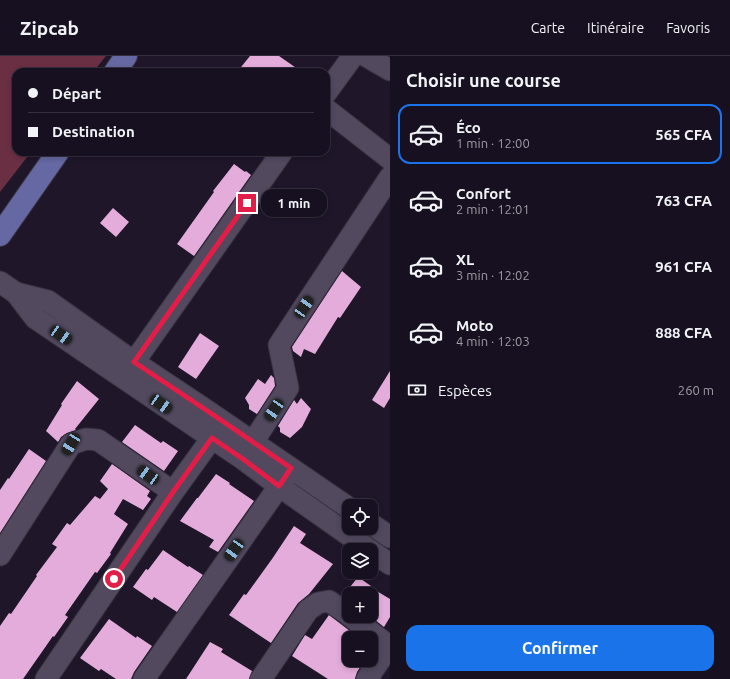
<!DOCTYPE html>
<html lang="fr">
<meta charset="utf-8">
<style>
body{margin:0;font-family:Ubuntu,sans-serif;background:#201929;color:#f1f3f6;height:100vh;display:flex;flex-direction:column;font-size:15px;white-space:nowrap}
*{box-sizing:border-box;margin:0}
p{font-size:13px;color:#9e9da5}
.icon{flex:none;width:22px;height:22px;fill:none;stroke:currentColor;stroke-width:2;stroke-linecap:round;stroke-linejoin:round}
.map{position:relative;flex:1;overflow:hidden}
.panel{display:flex;flex-direction:column;background:#171020;width:340px}
.panel>*{flex:none}
.banner{position:absolute;left:12px;top:12px;width:318px;height:88px;border-radius:12px;box-shadow:0 2px 6px #0003,0 0 0 1px #36303e;display:grid;align-content:center;height:88px;padding:0 16px;background:#171020}
.controls{position:absolute;left:342px;top:443px;display:grid;gap:8px}
.controls a{display:grid;place-items:center;width:36px;height:36px;border-radius:8px;background:#171020;box-shadow:0 2px 6px #0003,0 0 0 1px #36303e;font-size:20px}
.end{position:absolute;width:18px;height:18px;margin:-9px;border:5px solid #e11d48;background:#fff;box-shadow:0 0 0 2px #fff}
.from{border-radius:50%}
.bubble{position:absolute;height:28px;border-radius:12px;background:#171020;box-shadow:0 2px 6px #0003,0 0 0 1px #36303e;font-size:13px;font-weight:700;line-height:28px;text-align:center}
.car{position:absolute;width:12px;height:24px;margin:-12px -6px;border-radius:5px;box-shadow:0 0 3px 1px #0007;background:linear-gradient(#222 24%,#8ab4d8 0 40%,#222 0 76%,#8ab4d8 0 86%,#222 0)}
.banner b{display:flex;align-items:center;gap:14px;height:38px;font-size:15px}
.banner b+b{border-top:1px solid #36303e}
.banner i{width:10px;height:10px;background:#f1f3f6}
ul{padding:0;list-style:none}
li{display:flex;align-items:center;gap:12px;height:60px;margin:0 8px 6px;padding:0 8px;border:2px solid transparent;border-radius:12px}
li div{flex:1}
li b{display:block;font-size:15px}
li em{font-style:normal;font-weight:700}
li.active{border-color:#1a73e8}
li>.icon{width:36px;height:36px;stroke-width:1.5}
h2{padding:0 16px;font-size:18px;line-height:48px}
.pay{display:flex;align-items:center;gap:10px;height:44px;padding:0 16px;font-size:15px}
.pay p{margin-inline-start:auto}
.cta{display:flex;gap:8px;margin-top:auto;padding:8px 16px}
.cta a{flex:1;height:46px;border-radius:12px;background:#1a73e8;color:#fff;font-size:16px;font-weight:700;line-height:46px;text-align:center}
header{display:flex;align-items:center;gap:24px;box-sizing:border-box;height:56px;padding:0 20px;background:#171020;border-bottom:1px solid #36303e}
header strong{font-size:19px}
nav{display:flex;gap:22px;margin-inline-start:auto;font-size:14px}
main{display:flex;flex:1;min-height:0}
.map>svg:first-child{display:block}
.forest{fill:#6b2f43}
.building{fill:#e4acdb}
.lines{fill:none;stroke-linecap:round;stroke-linejoin:round}
.minor-casing{stroke:#383241;stroke-width:23}
.major-casing{stroke:#383241;stroke-width:24}
.minor{stroke:#52495f;stroke-width:21}
.major{stroke:#6568a2;stroke-width:22}
.route{stroke:#e11d48;stroke-width:5}
</style>
<header>
<strong>Zipcab</strong>
<nav><a>Carte</a><a>Itinéraire</a><a>Favoris</a></nav>
</header>
<main>
<div class="map">
<svg width="390" height="623" viewBox="0 0 390 623">
<rect width="100%" height="100%" fill="#1f162a"/>
<path class="forest" d="M0,0h106l-13,16h-77v80h15l-31,40z"/>
<g class="building">
<path d="M250,0h29l23,16h-65z"/>
<path d="M234,108l11,8 1,-1 5,4 -57,81 -17,-12 37,-52 -1,-1z"/>
<path d="M113,152l16,14 -13,15 -16,-14z"/>
<path d="M342,215l19,16 -21,31 -2,-1 -23,37 -11,-5 -3,8 -8,-6 -1,-4z"/>
<path d="M200,277l19,13 -23,33 -18,-12z"/>
<path d="M390,315v27l-6,10 -12,-8z"/>
<path d="M271,319l3,3 1,8 -18,28 -8,-5v-4l-4,-7 13,-19 7,5z"/>
<path d="M77,325l22,18 -24,30 1,1 -9,3 -6,4 -3,5 -12,-11 16,-26 -1,-1z"/>
<path d="M301,342l10,11 -9,18 -12,11 -10,-6v-4l-2,-2 16,-26 3,4z"/>
<path d="M135,369l26,18 2,-2 15,10 -14,20 -42,-29z"/>
<path d="M29,393l17,12 -46,72v-43l8,-12 1,1z"/>
<path d="M112,408l38,27 -3,5 4,3 -8,11 -20,-11 -9,15 14,10 -18,29 1,1 -14,19 -2,-1 -30,43 3,2 -14,20 -1,-1 -30,43h-23v-53l9,-13 2,1 26,-38 -1,-1 21,-28 -5,-3 15,-21 3,2 25,-29 5,3 8,-10 -8,-8z"/>
<path d="M216,418l14,9 -1,1 25,17 -36,51 -9,-5 5,-7 -34,-19 17,-23h1z"/>
<path d="M294,470l12,8 -6,9 33,21 -24,30 -11,9 -27,40 -42,-28 15,-21 2,1 26,-36z"/>
<path d="M163,494l25,17 1,-1 14,9 -26,37 -23,-15 -2,3 -19,-13 13,-18 2,1z"/>
<path d="M358,521l13,9 -1,1 20,12v18l-6,10 -14,-11h1v-22h-22v6l-6,-4z"/>
<path d="M329,559l30,23h-10v22h16l-8,12 -2,7h-27l-36,-23 13,-21 7,4z"/>
<path d="M109,563l27,19 1,-2 15,10 -18,26 -3,7h-15l-15,-10 -2,2 -19,-13z"/>
<path d="M210,586l13,7 -2,3 31,19 -3,8h-63z"/>
</g>
<g class="lines">
<defs>
<g id="minor">
<path d="M366,0l24,14"/>
<path d="M326,37l27,-37"/>
<path d="M326,53l64,50"/>
<path d="M0,226l16,11 19,25 208,141 36,27 91,64"/>
<path d="M16,237l32,8 86,61 75,50 140,96"/>
<path d="M134,306l148,-210"/>
<path d="M253,386l35,-54 -9,-43 111,-168"/>
<path d="M371,468l19,13"/>
<path d="M371,495l19,13"/>
<path d="M0,499l71,-111 15,-5 12,1 75,52"/>
<path d="M350,560l39,30"/>
<path d="M46,623l127,-187 39,-54"/>
<path d="M144,623l143,-204"/>
<path d="M261,623l47,-69 10,-7 11,-2 20,14"/>
<path d="M367,623l23,-34"/>
</g>
<g id="major">
<path d="M115,16l11,-16"/>
<path d="M0,179l58,-83"/>
</g>
</defs>
<use href="#minor" class="minor-casing"/>
<use href="#major" class="major-casing"/>
<use href="#minor" class="minor"/>
<use href="#major" class="major"/>
</g>
<g class="lines">
<path class="route" d="M114,523l59,-87 39,-54 31,21 36,27 12,-18 -82,-56 -75,-50 113,-159"/>
</g>
</svg>
<div class="controls">
<a><svg class="icon" aria-label="locate" viewBox="0 0 24 24"><circle cx="12" cy="12" r="6"/><path d="M12 2v4M12 18v4M2 12h4M18 12h4"/></svg></a>
<a><svg class="icon" aria-label="layers" viewBox="0 0 24 24"><path d="M12 4l9 5-9 5-9-5zM3 14l9 5 9-5"/></svg></a>
<a>+</a>
<a>−</a>
</div>
<i class="end from" style="left:114px;top:523px"></i>
<i class="end" style="left:247px;top:147px"></i>
<div class="bubble" style="left:261px;top:133px;width:66px">1 min</div>
<i class="car" style="left:304px;top:251px;rotate:34deg"></i>
<i class="car" style="left:61px;top:279px;rotate:124deg"></i>
<i class="car" style="left:161px;top:348px;rotate:124deg"></i>
<i class="car" style="left:274px;top:354px;rotate:214deg"></i>
<i class="car" style="left:71px;top:388px;rotate:212deg"></i>
<i class="car" style="left:148px;top:419px;rotate:305deg"></i>
<i class="car" style="left:234px;top:494px;rotate:215deg"></i>
<div class="banner">
<b><i class="from"></i>Départ</b>
<b><i></i>Destination</b>
</div>
</div>
<section class="panel">
<h2>Choisir une course</h2>
<ul>
<li class="active"><svg class="icon" aria-label="car" viewBox="0 0 24 24"><path d="M5 17H2v-5l4-1 3-4h7l3 4 3 1v5h-3M9 17h6M6 11h13"/><circle cx="7" cy="17" r="2"/><circle cx="17" cy="17" r="2"/></svg><div><b>Éco</b><p>1 min · 12:00</p></div><em>565 CFA</em></li>
<li><svg class="icon" aria-label="car" viewBox="0 0 24 24"><path d="M5 17H2v-5l4-1 3-4h7l3 4 3 1v5h-3M9 17h6M6 11h13"/><circle cx="7" cy="17" r="2"/><circle cx="17" cy="17" r="2"/></svg><div><b>Confort</b><p>2 min · 12:01</p></div><em>763 CFA</em></li>
<li><svg class="icon" aria-label="car" viewBox="0 0 24 24"><path d="M5 17H2v-5l4-1 3-4h7l3 4 3 1v5h-3M9 17h6M6 11h13"/><circle cx="7" cy="17" r="2"/><circle cx="17" cy="17" r="2"/></svg><div><b>XL</b><p>3 min · 12:02</p></div><em>961 CFA</em></li>
<li><svg class="icon" aria-label="car" viewBox="0 0 24 24"><path d="M5 17H2v-5l4-1 3-4h7l3 4 3 1v5h-3M9 17h6M6 11h13"/><circle cx="7" cy="17" r="2"/><circle cx="17" cy="17" r="2"/></svg><div><b>Moto</b><p>4 min · 12:03</p></div><em>888 CFA</em></li>
</ul>
<div class="pay"><svg class="icon" aria-label="cash" viewBox="0 0 24 24"><path d="M3 7h18v10H3z"/><circle cx="12" cy="12" r="2"/></svg>Espèces<p>260 m</p></div>
<div class="cta"><a>Confirmer</a></div>
</section>
</main>
